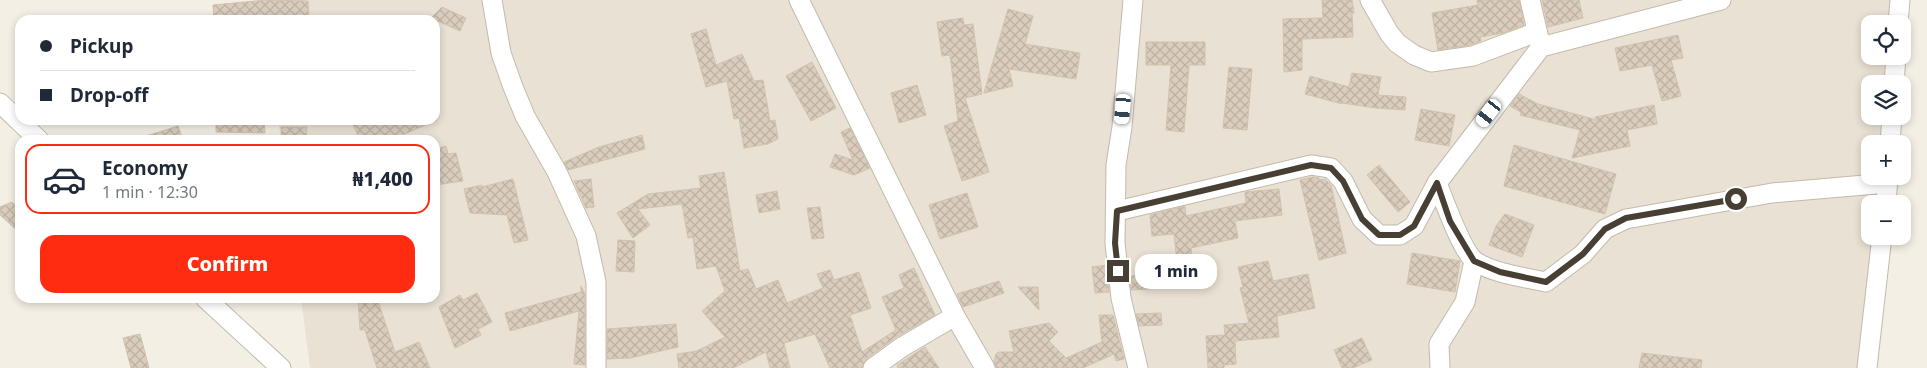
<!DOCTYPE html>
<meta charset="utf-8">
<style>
body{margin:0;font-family:"Noto Sans",sans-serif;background:#f6f6f7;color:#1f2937;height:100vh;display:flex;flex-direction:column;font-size:19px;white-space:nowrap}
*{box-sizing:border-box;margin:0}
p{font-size:16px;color:#747a83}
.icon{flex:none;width:28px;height:28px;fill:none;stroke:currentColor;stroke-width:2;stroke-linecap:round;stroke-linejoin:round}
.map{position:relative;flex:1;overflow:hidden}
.panel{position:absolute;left:15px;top:135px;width:425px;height:168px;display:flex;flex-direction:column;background:#fff;border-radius:15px;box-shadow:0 2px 8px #0003}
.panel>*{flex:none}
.hud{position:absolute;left:15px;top:15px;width:425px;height:110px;border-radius:15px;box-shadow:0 2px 8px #0003;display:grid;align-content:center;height:110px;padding:0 25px;background:#fff}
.controls{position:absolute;left:1861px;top:15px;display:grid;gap:10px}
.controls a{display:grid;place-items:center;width:50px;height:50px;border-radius:10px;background:#fff;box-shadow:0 2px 8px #0003;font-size:25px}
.end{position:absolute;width:22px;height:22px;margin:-11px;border:6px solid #473f34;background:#fff;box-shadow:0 0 0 2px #fff}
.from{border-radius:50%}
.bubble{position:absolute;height:35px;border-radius:15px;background:#fff;box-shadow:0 2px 8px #0003;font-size:16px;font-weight:800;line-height:35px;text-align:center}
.car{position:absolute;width:15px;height:30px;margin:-15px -8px;border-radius:6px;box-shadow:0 0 4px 1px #0007;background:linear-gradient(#fff 24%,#345 0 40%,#fff 0 76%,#345 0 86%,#fff 0)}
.hud b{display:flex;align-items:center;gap:18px;height:48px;font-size:19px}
.hud b+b{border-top:1px solid #e0e1e3}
.hud i{width:12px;height:12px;background:#1f2937}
ul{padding:9px 0 0;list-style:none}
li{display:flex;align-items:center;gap:15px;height:70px;margin:0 10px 8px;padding:0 15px;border:2px solid transparent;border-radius:15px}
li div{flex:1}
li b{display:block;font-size:19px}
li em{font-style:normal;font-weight:800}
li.selected{border-color:#ff2c12}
li>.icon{width:45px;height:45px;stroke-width:1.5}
.action{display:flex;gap:10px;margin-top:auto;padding:10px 25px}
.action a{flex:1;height:58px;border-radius:15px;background:#ff2c12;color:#fff;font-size:20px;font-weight:800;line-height:58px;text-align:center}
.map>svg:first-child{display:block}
.residential{fill:#e9e1d3}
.building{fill:url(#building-cross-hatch);stroke:#d2c2ad}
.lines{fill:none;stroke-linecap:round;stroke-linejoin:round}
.minor-casing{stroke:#c3baaa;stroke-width:21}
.minor{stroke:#fff;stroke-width:19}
.route{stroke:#473f34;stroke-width:6}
</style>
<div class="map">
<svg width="1927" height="368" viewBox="0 0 1927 368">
<defs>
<pattern id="building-cross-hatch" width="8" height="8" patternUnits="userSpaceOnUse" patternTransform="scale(1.25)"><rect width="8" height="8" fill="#dacdbd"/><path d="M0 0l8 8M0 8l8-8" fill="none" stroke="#bcb1a3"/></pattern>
</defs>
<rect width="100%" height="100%" fill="#f4efe5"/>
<path class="residential" d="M262,0h1632l-1,24h-23v32h21l-1,28h-20v32h18l-1,28h-17v32l14,28h-14v32h12l-7,132h-1565l-9,-70h134v-158h-154l-3,-20h157v-100h-170z"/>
<g class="building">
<path d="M266,0l42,1 1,19h-95l-1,-15z"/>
<path d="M1322,0h30l2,13h-2l1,24 -51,2v31l-18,2 -1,-53 40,-1z"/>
<path d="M1477,0h42l5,25 -21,8 -23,4 1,4 -11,4 -32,5 -6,-37 46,-8z"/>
<path d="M1542,0h37l4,18 -35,9z"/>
<path d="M442,7l24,11 -6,13 -29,-13z"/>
<path d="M1008,9l25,7 -8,28 55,9 -4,26 -67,-10 4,17 -29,7z"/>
<path d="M963,18l1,7 9,-1 9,70 -17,4 24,74 -27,9 -18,-55 14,-5 -8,-66 -8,1 -5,-34z"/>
<path d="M706,29l10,36 26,-11 12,27 9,-1 7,41 5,-1 3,19 -10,5 -24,4 -5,-30 -5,1 -7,-38 -21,6 -15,-53z"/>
<path d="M1678,35l5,23 -12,2 10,36 -19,5 -10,-36 -32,6 -5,-23z"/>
<path d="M1146,42h59v23h-16l-5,67 -18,-2 5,-65h-25z"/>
<path d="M812,62l24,46 -25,13 -25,-45z"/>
<path d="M1229,67l23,2 -5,61 -24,-2z"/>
<path d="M1352,73l29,4 -3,18 28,2 -1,13 -29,-2 -34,-5v1l-37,-10 5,-18 39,11z"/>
<path d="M917,85l9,30 -27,8 -8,-30z"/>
<path d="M1519,94l19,10 59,16 -2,-3 59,-12 3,19 -30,6 3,16 -58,12 8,-28 -60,-15 1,-3 -11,-6z"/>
<path d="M1421,109l34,6 -6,31 -34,-6z"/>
<path d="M216,120h48l1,13 -49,-1z"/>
<path d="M351,120h86l-46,20h-31z"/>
<path d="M178,126l5,14h-40v-3z"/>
<path d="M281,127h26l-1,13h-24z"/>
<path d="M850,128l20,40 -16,7 -24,-8 5,-13 18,6 -12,-28z"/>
<path d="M642,135l3,14 -77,21 -4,-8 35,-15z"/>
<path d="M1514,145l102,29 -11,40 -101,-28z"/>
<path d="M446,146l2,8 8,-1 7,28 -28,4v-36z"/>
<path d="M1379,165l31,37 -12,10 -31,-37z"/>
<path d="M724,172l16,99 8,-2 8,20 22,-9 9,23 36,-15 -6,-14 13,-4 4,10 25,-8 12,36 -21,7 12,37 34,-22 -14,-33 22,-9 -5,-13 15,-7 21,47 -39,22 -30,22 -4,9h-32l-15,-34 -31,9 6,25h-20l-4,-16 -33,16h-54l-2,-14 20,-3 28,-14 -23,-26 23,-20 -9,-25 -19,3 -4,-32 -5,1 -6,-34 -44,5 12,16 -17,13 -16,-25 31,-19 53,-6 -2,-12z"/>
<path d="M1313,177l6,1v2l6,-1 6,6 15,68 -27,7 -19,-80z"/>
<path d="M513,179l15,61 -14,3 -7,-28 -37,-2 -6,-24 18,-4v2z"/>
<path d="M591,179l3,28 -8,1 -12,-27z"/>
<path d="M1279,189l3,26 -47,6 3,17 -47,10 3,38 -63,4 -1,-14 48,-3 -4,-39 -22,2 -2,-21 35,-9 1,10 60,-13 -1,-11z"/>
<path d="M777,191l3,18 -21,4 -3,-18z"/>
<path d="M967,193l11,34 -38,12 -11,-34z"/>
<path d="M12,202l8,8v23l-20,-18v-8z"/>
<path d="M820,207l4,31 -12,1 -5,-31z"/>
<path d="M1505,214l29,11 -12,32 -33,-12 7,-19z"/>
<path d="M618,240l17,1 -1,31 -18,-1z"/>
<path d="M1412,253l48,8 -5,31 -48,-8z"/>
<path d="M1268,261l5,20 35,-7 7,34 -38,8 2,21 -44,4 1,23 -12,1v3h-16l-2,-32 19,-1 -1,-10 25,-2 -9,-35 3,-1 -5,-20z"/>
<path d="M1106,265l3,27 -14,1 -3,-26z"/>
<path d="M999,281l5,12 -41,14 -6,-13z"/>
<path d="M581,286l4,8v71l-11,-1 5,-53 -69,20 -5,-18 76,-21z"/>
<path d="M1018,287h20l1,23z"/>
<path d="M477,293l15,29 -14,7 3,6 -26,13 -16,-41 21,-12 3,5z"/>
<path d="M358,298h19l18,54 24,-10 11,26h-53l-12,-38h-5z"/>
<path d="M1161,313l1,12 -23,1 -3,-12z"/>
<path d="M1099,315h14l11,44 -8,2 -2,-7 -31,14h-87l-2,-6 2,-8 3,-2h15l-5,-21 40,-8 9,9 -9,9 17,17 36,-16z"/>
<path d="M676,324l2,23 -48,11 -23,1v-30z"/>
<path d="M140,334l9,34h-18l-8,-30z"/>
<path d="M1362,338l10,22 -19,8h-11l-8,-18z"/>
<path d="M925,347l14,21h-41l-1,-3z"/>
<path d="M1642,353l60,7 -1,8h-62z"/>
</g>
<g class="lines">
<defs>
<g id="minor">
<path d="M492,0l9,53 12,34 12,29 32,56 29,64 10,46v86"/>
<path d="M799,0l156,316 30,52"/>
<path d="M1133,0l-11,127 -6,38 -1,78 6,55 17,70"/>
<path d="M1370,0l19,33 8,10 17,12 17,7 42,-6 64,-24"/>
<path d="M1530,0l10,43"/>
<path d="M1898,24l2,-24"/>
<path d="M1894,84l2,-28"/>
<path d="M0,103l39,37"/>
<path d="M1890,144l2,-28"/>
<path d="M1437,183c6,15 26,71 39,79 20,12 47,15 70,20l37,-28 22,-25 21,-10 146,-26 116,-10"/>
<path d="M1886,204l2,-28"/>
<path d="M1117,211l194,-46 20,3 12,13 19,38 17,16h21l14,-9 23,-43 104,-136 180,-47"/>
<path d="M205,298l76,70"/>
<path d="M873,368l29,-21 53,-31"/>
<path d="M1440,368l-1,-24 26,-42 9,-41"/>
<path d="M1867,368l15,-132"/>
</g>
</defs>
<use href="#minor" class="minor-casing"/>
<use href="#minor" class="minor"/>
</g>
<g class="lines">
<path class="route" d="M1118,271l-3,-28 2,-32 194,-46 20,3 12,13 19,38 17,16h21l14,-9 23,-43 13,38 24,40 26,11 46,10 37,-28 22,-25 21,-11 110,-19"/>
</g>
</svg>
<div class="controls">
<a><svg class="icon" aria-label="locate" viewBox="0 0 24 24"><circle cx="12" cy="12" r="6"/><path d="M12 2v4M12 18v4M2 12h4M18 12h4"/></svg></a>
<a><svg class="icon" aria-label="layers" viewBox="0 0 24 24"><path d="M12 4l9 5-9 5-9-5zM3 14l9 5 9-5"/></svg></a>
<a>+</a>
<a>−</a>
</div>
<i class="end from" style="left:1736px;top:199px"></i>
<i class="end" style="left:1118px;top:271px"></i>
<div class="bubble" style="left:1135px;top:254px;width:82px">1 min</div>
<i class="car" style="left:1123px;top:109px;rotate:185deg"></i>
<i class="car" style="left:1489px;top:113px;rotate:217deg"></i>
<div class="hud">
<b><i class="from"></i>Pickup</b>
<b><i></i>Drop-off</b>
</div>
<section class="panel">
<ul>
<li class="selected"><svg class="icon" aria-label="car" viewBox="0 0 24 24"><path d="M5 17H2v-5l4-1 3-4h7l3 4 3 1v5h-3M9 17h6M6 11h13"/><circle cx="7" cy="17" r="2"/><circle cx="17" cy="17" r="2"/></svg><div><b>Economy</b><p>1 min · 12:30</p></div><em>₦1,400</em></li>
</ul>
<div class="action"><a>Confirm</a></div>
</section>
</div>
